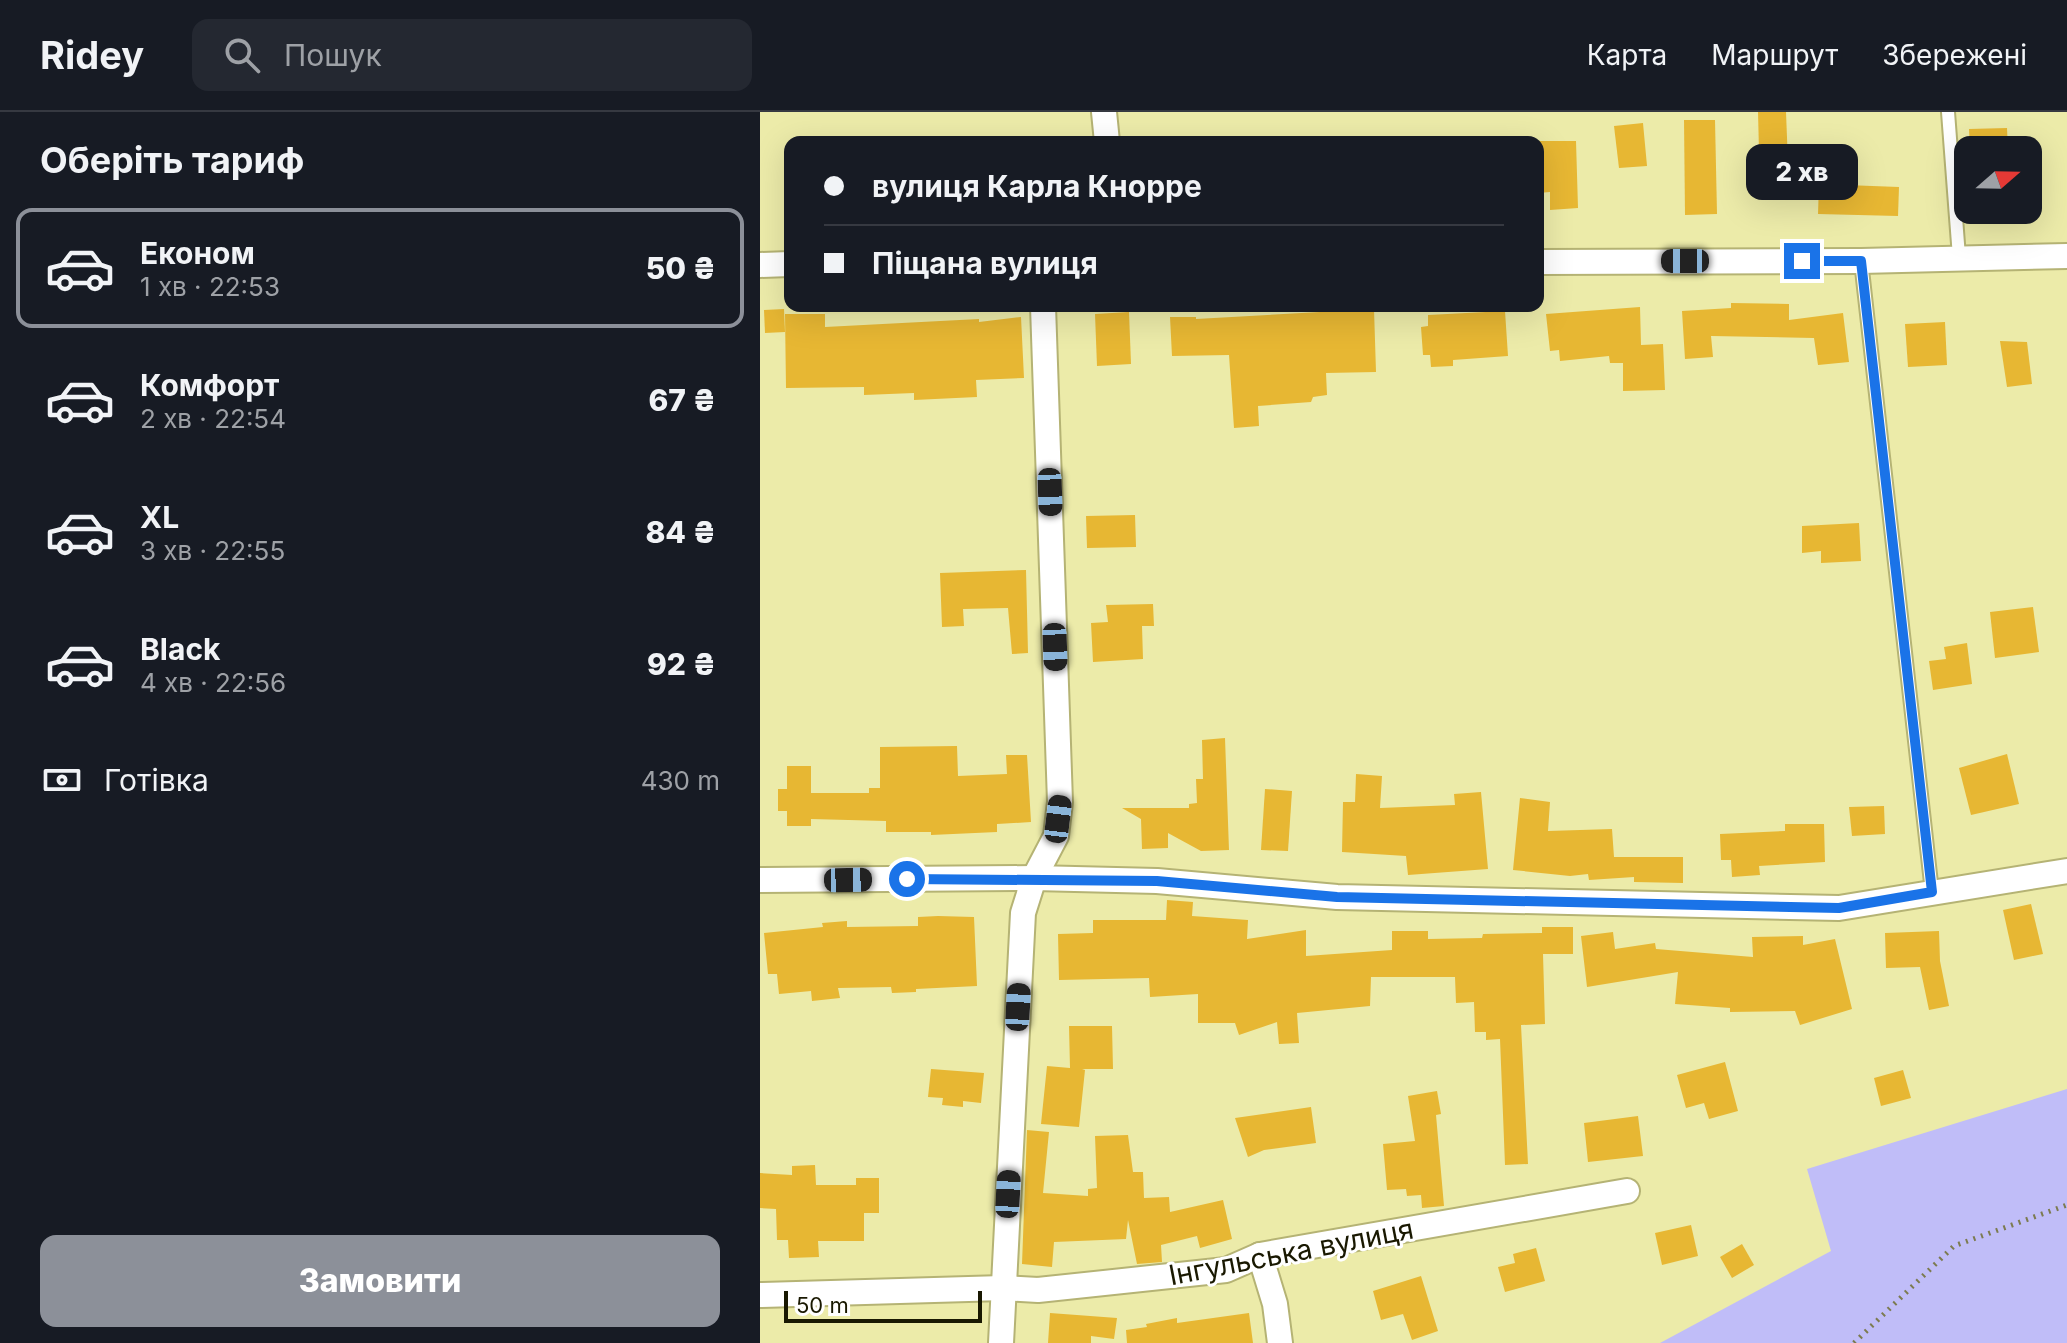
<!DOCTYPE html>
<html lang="uk">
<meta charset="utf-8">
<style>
body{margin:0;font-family:Inter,sans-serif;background:#242831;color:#f1f3f6;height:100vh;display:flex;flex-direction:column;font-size:30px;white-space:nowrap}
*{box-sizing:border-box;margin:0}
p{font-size:26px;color:#9ea1a6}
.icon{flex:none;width:44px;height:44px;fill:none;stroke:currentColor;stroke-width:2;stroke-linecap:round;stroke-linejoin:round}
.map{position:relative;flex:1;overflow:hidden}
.sheet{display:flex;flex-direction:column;background:#171b24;width:760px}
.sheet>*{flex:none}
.banner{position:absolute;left:24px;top:24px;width:760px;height:176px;border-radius:16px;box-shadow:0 8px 32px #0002;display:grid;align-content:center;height:176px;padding:0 40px;background:#171b24}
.needle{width:52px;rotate:70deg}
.fabs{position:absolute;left:1194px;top:24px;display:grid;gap:16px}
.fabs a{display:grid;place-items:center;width:88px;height:88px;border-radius:16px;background:#171b24;box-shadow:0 8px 32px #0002;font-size:40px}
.scale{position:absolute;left:24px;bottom:20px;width:198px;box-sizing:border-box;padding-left:8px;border:4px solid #191801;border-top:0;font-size:22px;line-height:28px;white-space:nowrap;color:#191801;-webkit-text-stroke:6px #fff;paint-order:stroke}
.end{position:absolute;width:36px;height:36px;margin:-18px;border:10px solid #1a73e8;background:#fff;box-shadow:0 0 0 4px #fff}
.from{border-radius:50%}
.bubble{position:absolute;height:56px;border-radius:16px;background:#171b24;box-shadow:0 8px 32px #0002;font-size:26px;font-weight:800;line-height:56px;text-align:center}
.car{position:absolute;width:24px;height:48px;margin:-24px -12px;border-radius:10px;box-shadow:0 0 6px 2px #0007;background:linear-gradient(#222 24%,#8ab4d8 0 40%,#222 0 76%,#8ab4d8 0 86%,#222 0)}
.banner b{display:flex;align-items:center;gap:28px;height:76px;font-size:30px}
.banner b+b{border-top:2px solid #363941}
.banner i{width:20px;height:20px;background:#f1f3f6}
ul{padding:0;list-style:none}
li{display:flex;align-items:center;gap:24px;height:120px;margin:0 16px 12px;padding:0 24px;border:4px solid transparent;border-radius:16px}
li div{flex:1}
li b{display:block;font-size:30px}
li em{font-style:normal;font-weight:800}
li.selected{border-color:#8c9099}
li>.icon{width:72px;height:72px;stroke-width:1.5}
h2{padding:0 40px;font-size:36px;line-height:96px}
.pay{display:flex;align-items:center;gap:20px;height:88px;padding:0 40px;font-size:30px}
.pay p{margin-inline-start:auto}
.button{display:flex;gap:16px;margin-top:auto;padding:16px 40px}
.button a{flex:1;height:92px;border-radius:16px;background:#8c9099;color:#fff;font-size:32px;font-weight:800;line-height:92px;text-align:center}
header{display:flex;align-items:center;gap:48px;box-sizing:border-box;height:112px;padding:0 40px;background:#171b24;border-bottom:2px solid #363941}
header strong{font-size:38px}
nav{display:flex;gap:44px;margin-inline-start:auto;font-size:28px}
.search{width:560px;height:72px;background:#242831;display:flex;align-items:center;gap:20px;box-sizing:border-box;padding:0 28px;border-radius:16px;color:#9ea1a6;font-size:30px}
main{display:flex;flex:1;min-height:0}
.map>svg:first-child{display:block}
.green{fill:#c0bdf8}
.building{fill:#e7b733}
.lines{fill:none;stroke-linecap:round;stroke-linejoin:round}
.lane-casing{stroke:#b5b374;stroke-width:16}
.street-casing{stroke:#b5b374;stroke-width:28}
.path{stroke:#7c7b50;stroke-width:5;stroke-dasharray:2 6;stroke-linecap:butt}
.lane{stroke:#fff;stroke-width:12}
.street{stroke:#fff;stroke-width:24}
.route{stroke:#1a73e8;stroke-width:10}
.labels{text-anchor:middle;stroke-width:6;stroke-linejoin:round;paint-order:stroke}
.street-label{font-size:28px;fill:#191801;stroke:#fff}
</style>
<header>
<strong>Ridey</strong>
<div class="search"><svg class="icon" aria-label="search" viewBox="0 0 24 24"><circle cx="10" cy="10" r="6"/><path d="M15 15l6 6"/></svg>Пошук</div>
<nav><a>Карта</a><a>Маршрут</a><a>Збережені</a></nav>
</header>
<main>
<section class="sheet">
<h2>Оберіть тариф</h2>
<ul>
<li class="selected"><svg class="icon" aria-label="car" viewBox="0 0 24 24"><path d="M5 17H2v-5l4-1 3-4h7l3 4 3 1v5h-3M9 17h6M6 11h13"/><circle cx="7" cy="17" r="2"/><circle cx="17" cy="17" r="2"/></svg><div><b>Економ</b><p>1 хв · 22:53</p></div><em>50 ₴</em></li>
<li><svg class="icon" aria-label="car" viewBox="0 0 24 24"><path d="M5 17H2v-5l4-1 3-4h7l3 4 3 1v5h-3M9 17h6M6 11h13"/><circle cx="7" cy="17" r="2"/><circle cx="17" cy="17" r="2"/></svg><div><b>Комфорт</b><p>2 хв · 22:54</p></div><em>67 ₴</em></li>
<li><svg class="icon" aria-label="car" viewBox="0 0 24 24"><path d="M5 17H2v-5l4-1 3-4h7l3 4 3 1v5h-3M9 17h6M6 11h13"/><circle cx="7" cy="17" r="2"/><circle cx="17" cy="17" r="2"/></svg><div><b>XL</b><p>3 хв · 22:55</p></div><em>84 ₴</em></li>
<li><svg class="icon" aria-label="car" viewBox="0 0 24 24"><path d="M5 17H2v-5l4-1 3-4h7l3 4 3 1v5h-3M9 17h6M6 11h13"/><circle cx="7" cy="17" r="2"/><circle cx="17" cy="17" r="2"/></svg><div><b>Black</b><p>4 хв · 22:56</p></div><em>92 ₴</em></li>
</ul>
<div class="pay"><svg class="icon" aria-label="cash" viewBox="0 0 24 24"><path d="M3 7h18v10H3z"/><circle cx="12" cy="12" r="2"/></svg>Готівка<p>430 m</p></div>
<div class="button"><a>Замовити</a></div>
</section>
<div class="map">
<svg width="1307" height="1231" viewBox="0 0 1307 1231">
<rect width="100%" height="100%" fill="#eceba9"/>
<path class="green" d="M1307,977v254h-407l171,-92 -24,-82z"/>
<g class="building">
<path d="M998,0h28l3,77 -29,1z"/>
<path d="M924,8h31l2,94 -32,1z"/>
<path d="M883,11l4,43 -28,2 -5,-42z"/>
<path d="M1247,16l1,22h-38l-1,-21z"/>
<path d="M778,29h38l2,67 -28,2v-18l-12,1z"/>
<path d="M1059,72l80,3 -1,29 -80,-2z"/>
<path d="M971,191l58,1v16l54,-7 6,49 -31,3 -4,-27 -103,-2 2,21 -28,2 -3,-48 49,-3z"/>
<path d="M880,195l1,38 22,-1 2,46 -42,1v-28h-13l-1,-7 -49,5 -1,-11 -9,1 -4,-37z"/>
<path d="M24,197l1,23 -20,1 -1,-23z"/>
<path d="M614,197l2,63 -50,1 1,22 -14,2 -2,5 -53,4 1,20 -25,2 -5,-73 -57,1 -2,-39h26v2z"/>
<path d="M745,199l3,45 -55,4v6l-22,1 -1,-12h-7l-2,-28 7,-1v-11z"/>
<path d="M369,200l2,52 -34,2 -2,-52z"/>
<path d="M25,202h40v13l154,-8v3l42,-5 3,61 -48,2 1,17 -63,3v-7l-50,2v-8l-78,1z"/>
<path d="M1185,210l2,43 -39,2 -3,-43z"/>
<path d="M1240,229l27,1 5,42 -25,3z"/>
<path d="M375,403l1,32 -49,1 -1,-32z"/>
<path d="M1099,411l2,38 -40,2v-12l-19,2v-27z"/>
<path d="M266,458l2,83 -16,1 -4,-46 -45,1 1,17 -22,1 -2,-54z"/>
<path d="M393,492l1,22h-12l1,33 -50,3 -2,-39 17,-1 -2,-17z"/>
<path d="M1273,495l6,45 -44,6 -5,-46z"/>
<path d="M1207,531l5,41 -39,6 -4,-29 17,-2 -2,-12z"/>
<path d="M465,626l4,112 -28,1 -33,-18v15l-26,1 -1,-30 -19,-11h67v-4l8,-1 -1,-24h7l-1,-39z"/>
<path d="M197,634l1,30 49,-2 -1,-19h21l4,67 -34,2v8l-66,3v-3h-45v-11l-75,-2v7h-24v-15h-9v-22h9v-23h24v27h58v-5h11v-41z"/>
<path d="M1247,642l12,50 -48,11 -12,-47z"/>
<path d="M596,662l26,2 -2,32 75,-3 -1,-11 27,-2 7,77 -80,6 -2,-19 -64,-4 1,-50h12z"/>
<path d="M505,677l27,2 -4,60 -27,-1z"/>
<path d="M760,686l30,4 -2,29 64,-2 2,28h69v26l-49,-1v-5l-45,3 -1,-6 -18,2 -57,-6z"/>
<path d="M1124,694l1,28 -33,2 -3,-29z"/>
<path d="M1025,712h39l1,38 -66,4 1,9 -28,2 -1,-17h-10l-1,-26 65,-3z"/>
<path d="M407,788l26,2 -1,14 56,4 -1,19 59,-9v26l86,-6v-19h36v8l54,-1 1,-4 59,-1v-6h31v27h-30l2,70 -24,1 7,139 -23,1 -5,-126 -14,1v-8h-11l-1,-30 -18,1 -1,-26h-84l-1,29 -73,7 2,30 -20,1 -2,-22 -38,13 -4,-12h-37v-29l-48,3 -1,-19 -90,2 -1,-46 35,-1v-13h73z"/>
<path d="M1271,792l12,50 -29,6 -11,-50z"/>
<path d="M178,804l36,1 3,69 -61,3v3l-24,1 -1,-6 -53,1 2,10 -28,3 -1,-10 -32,3 -2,-20h-9l-4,-41 59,-6 -1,-4 25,-2v6l71,-1v-9z"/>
<path d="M1179,819l1,30 9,45 -20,4 -9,-43 -34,1 -1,-35z"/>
<path d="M853,820l2,17 40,-6 1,6 97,8 -1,-20 51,-1v9l32,-6 17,70 -52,16 -5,-14 -65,1v-4l-55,-4 3,-32 -91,15 -6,-51z"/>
<path d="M309,914h43l1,43h-31l3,1 -6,57 -38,-3 6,-58 23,2z"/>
<path d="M965,950l13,49 -29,8 -5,-16 -18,5 -9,-33z"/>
<path d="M171,957l53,4 -3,30 -18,-2v6l-21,-2 1,-7 -15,-1z"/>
<path d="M1143,958l8,28 -30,8 -7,-28z"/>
<path d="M677,979l4,23 -5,1 8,91 -22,2 -1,-13 -14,1 -1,-7 -19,1 -4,-46 32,-3 -7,-45z"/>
<path d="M551,995l5,36 -52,7 -16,7 -13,-39z"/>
<path d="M878,1004l5,40 -55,6 -4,-39z"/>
<path d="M267,1018l22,2 -6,61 45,3v-7l9,-1 -2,-52 33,-1 5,37h10l1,26 25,-1 1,15 53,-12 9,39 -32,9 -3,-12 -36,9 1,17 -25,2 -9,-44 -2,19 -72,3 -2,25 -30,-3z"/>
<path d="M55,1053l1,20h40v-7h23v35h-15v28h-46l1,16 -30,1 -1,-18h-11l-1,-31 -16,-1v-35l32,2v-9z"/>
<path d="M931,1113l7,31 -36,9 -7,-32z"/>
<path d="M982,1132l12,21 -22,13 -12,-21z"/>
<path d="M776,1136l9,33 -40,11 -7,-25 17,-4 -2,-9z"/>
<path d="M661,1164l17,55 -26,9 -9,-26 -22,6 -8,-29z"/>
<path d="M290,1201l67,5 -3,21 -23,-3v7h-43z"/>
<path d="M489,1201l4,30h-126l-1,-13 21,-3 -1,-3 31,-6v5z"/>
</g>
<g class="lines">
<defs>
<g id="lane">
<path d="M1188,0l11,145"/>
<path d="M1101,149l71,631"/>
</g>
<g id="street">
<path d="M344,0l3,30"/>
<path d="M778,150l323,-1 206,-5"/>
<path d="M0,153l30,-1"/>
<path d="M0,768l274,-2 123,3 180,16 502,11 228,-37"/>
<path d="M500,1143l15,49 5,39"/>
<path d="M0,1183l243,-7 35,2 188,-20 34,-15 367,-64"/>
<path d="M241,1231l22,-430 11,-35 22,-42 4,-34 -17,-496"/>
</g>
</defs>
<use href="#lane" class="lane-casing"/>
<use href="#street" class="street-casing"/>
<path class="path" d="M1094,1231l100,-97 113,-41"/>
<use href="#lane" class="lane"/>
<use href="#street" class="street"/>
</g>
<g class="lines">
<path class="route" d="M147,767l250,2 180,16 502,11 93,-16 -71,-631h-59"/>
</g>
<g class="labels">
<g class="street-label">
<text transform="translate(531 1140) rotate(-11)" y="10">Інгульська вулиця</text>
</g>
</g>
</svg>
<div class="fabs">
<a><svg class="needle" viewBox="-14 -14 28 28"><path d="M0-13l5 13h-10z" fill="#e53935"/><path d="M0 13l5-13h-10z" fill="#9ea1a6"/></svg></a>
</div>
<div class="scale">50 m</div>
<i class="end from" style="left:147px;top:767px"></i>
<i class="end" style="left:1042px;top:149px"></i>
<div class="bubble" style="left:986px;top:32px;width:112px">2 хв</div>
<i class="car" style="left:925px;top:149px;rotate:270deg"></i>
<i class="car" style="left:290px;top:380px;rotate:178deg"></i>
<i class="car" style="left:295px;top:535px;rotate:178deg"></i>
<i class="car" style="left:298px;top:707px;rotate:7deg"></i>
<i class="car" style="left:88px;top:768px;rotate:89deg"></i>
<i class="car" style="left:258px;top:895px;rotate:3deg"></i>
<i class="car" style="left:248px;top:1082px;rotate:3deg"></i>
<div class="banner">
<b><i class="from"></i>вулиця Карла Кнорре</b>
<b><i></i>Піщана вулиця</b>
</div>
</div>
</main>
